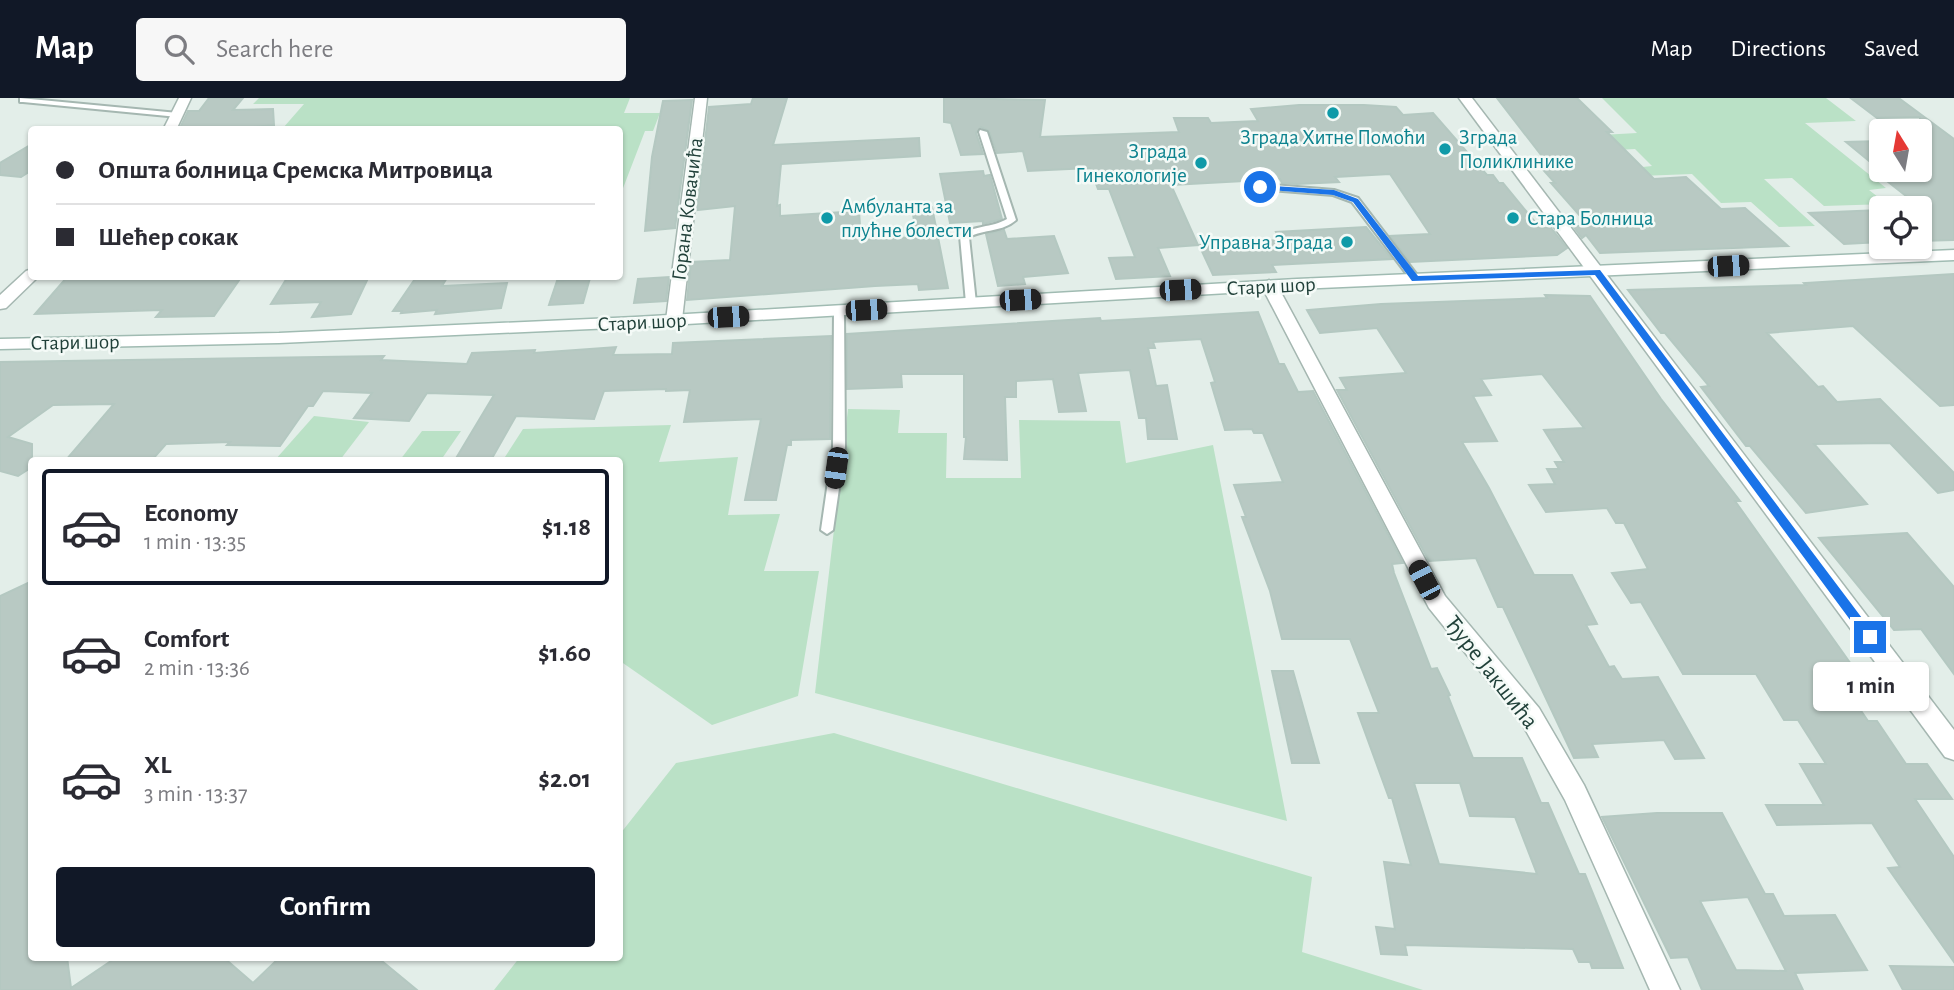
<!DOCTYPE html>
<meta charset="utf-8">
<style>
body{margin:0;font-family:"Alegreya Sans",sans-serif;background:#f7f7f7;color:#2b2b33;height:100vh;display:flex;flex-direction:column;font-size:26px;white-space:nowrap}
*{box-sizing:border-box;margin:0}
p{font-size:23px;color:#7c7c81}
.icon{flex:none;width:38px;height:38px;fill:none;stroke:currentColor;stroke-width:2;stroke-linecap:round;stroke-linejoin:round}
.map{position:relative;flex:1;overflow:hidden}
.drawer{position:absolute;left:28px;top:359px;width:595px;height:504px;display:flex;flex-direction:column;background:#fff;border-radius:7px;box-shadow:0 2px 5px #0004}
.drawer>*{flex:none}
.top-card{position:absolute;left:28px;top:28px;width:595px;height:154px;border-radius:7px;box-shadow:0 2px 5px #0004;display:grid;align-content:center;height:154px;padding:0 28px;background:#fff}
.needle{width:46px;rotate:349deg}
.tools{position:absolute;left:1869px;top:21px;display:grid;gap:14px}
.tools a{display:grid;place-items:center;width:63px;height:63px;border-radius:7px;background:#fff;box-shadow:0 2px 5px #0004;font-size:35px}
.end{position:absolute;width:32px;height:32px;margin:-16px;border:9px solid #1a73e8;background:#fff;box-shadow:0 0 0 4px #fff}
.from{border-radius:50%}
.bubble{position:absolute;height:49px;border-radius:7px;background:#fff;box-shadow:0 2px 5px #0004;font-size:23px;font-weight:700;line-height:49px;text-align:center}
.car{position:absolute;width:21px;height:42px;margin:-21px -10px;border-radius:9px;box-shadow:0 0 5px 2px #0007;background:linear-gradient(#222 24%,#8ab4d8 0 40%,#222 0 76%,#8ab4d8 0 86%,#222 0)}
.top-card b{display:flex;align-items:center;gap:24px;height:66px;font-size:26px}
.top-card b+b{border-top:2px solid #e1e1e2}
.top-card i{width:18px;height:18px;background:#2b2b33}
ul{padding:12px 0 0;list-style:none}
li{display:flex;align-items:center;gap:21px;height:116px;margin:0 14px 10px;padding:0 14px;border:4px solid transparent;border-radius:7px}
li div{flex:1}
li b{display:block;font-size:26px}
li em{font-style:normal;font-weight:700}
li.on{border-color:#111827}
li>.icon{width:63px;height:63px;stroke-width:1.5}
.primary-button{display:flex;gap:14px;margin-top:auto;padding:14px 28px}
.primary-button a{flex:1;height:80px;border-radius:7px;background:#111827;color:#fff;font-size:28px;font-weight:700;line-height:80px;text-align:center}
header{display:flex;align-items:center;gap:42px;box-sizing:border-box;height:98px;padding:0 35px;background:#111827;color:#fff}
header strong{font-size:33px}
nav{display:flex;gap:38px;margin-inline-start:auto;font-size:24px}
.search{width:490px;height:63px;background:#f7f7f7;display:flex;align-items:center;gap:18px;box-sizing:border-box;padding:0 24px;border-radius:7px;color:#7c7c81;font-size:26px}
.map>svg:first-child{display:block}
.green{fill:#bae1c6}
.building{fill:#b8c9c3;stroke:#b4c8c1;stroke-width:2;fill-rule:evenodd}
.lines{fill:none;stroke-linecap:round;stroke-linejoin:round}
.lane-casing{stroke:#a5b7b1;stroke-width:4}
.street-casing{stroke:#a5b7b1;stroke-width:3}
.secondary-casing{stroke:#a0bbb2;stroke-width:3}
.lane{fill:#fff;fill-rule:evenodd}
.street{fill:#fff;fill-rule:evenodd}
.secondary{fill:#fff;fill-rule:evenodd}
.route{fill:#1a73e8}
.culture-dot{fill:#0f9aa8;stroke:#f4faf7;stroke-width:2.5}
.labels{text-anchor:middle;stroke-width:5;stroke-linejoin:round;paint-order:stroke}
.far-culture-label{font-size:21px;fill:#0d838f;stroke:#f4faf7;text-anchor:start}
.far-street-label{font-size:21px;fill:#21413a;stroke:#f4faf7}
.street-label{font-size:24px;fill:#21413a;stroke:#f4faf7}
</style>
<header>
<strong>Map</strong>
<div class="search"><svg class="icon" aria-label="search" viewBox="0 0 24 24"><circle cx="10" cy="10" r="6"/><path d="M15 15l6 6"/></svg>Search here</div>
<nav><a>Map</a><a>Directions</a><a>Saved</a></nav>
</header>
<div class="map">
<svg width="1954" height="892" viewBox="0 0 1954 892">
<rect width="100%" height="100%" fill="#e3eee9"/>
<g class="green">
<path d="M259,0h371l-6,15h36l-7,18h-8l-25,65v-66l-373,-1 36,-1 21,-24h-51z"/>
<path d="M1602,0h224l30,23 -51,2 81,65 -17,2 18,14 -63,2 -32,-28 -28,1 51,47 -36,1 -28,-25 -30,1 -29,-29 -52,2 -7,-8 19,-2 -17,-17 -19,1 -15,-15 36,-2z"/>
<path d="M848,311l52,1 -2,23h49l-1,45h75l-2,-58 101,1 6,42 87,-18 74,376 -472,-128z"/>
<path d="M314,318l55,6 -29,38h-65z"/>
<path d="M671,327l-12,37 79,-5 -10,58 52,-1 -16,57h55l-21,125 -86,29 -92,-64v-201h-117l20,-31z"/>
<path d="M422,333h39l-20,29h-41z"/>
<path d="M834,635l478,144 -10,75 121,38h-929l26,-33h100v-123l56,-71z"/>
</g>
<g class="building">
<path d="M209,0h34l-10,12 40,-1 1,16 -51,5h-44l9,-19h11z"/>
<path d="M753,0h34l-14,47 146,-7 1,18 -139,8 -4,42 3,-1v11l79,-5 2,29 56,-3 -5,-28 20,-2 16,81 -29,2 -1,-6 -43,2 -188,14 4,-38 39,-2 5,-54 -38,4 12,-103 42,-3z"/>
<path d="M944,0l101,2 -5,37 139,-5 -5,-14h34l3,5 47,-2 -7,-12 48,-4h65l32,2 7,8 30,-2 54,62h6l6,8h4l37,45h11l16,20 -10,7 -147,7 -20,-26 40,-2 -40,-60 -55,3 4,5 -42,2 -15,-1 -2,-4 -109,6 27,60 -40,3 12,28 -54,3 -7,-21 26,-1 -26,-68h-11l-8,-21 -62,3 -5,-20 -26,2 -8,-22 -8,-4 -5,6 7,21 -22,1 -10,-32 -7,-1z"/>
<path d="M1497,0h80l35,34h-5l47,47 32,-2 35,32 24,-1 43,38 -188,7 -14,-18 -4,3 -9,-12h16l-38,-43h4l-17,-19h10z"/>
<path d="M1852,1h48l54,40v101l-34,1v-34l-47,-37h7l-34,-28 35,-1v29h39v-53l-43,1z"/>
<path d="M692,2l-17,128 -30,3 7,-74 11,-56z"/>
<path d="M32,46v26l-11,7 -21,-2v-12z"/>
<path d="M983,73l1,5 6,-1 12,44 -19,5v-3l-33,2 -10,-49z"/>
<path d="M1881,112v32l-37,2 -35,-31z"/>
<path d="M1366,129l26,32 -120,6 4,7 -63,3 -14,-30 81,-5 -4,-8z"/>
<path d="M1004,132l3,9 47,-3 14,37 -45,4 2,7 -27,2 -12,-52z"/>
<path d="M1954,176v131l-14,1 -87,-80 -86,7 51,54 5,-1 14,16 43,-3 74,74v17l-16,3 -48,-50 -76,1 53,60 -61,9 -56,-67h-4l-45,-59 8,-1 -44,-53h-4l-33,-43 178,-5 -2,-2z"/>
<path d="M68,178h174l-28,40 -58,1 6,-7 -127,4z"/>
<path d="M369,178l-18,38 -39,3 9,-15 -50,2 16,-26z"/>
<path d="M417,178h31l-6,10 65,-3 -6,25 -66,6 2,-4 -36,3 1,-2h-9z"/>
<path d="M669,179l-3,24 -32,2 4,-24z"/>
<path d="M590,180l-7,25 -34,2 8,-24z"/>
<path d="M1545,197l45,1 71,103 79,102h-5l123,173h-22l32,47h9l29,43h21l25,35h-37l39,58v105l-66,-94 12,-1 -28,-44 -95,2 -11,-20h58l-24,-41h26l-28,-44h-14l-28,-46h-73l-42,-72 -10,1 -19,-30 36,-4 -24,-46h-8l-9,-15 -61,4 -17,-27 26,-1 -8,-15h12l-4,-7h9l-20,-32 40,-2 -42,-54 -61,5 10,16 -18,1 24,45 -35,1 27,46 45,87h38l25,49 -11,1 23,42 5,-1 8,13 36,-2 46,81 -29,1 -11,-19 -72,4 6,13 -24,1 -71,-151h-5l-22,-49 -47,3 -92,-171h10l-7,-12 66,-5 -29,-45 -57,5 -13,-23 74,-6 166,-6z"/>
<path d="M1258,214l21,52h5l14,28 15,-1 90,172 -11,1 2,9 37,96 6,-1 13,27 -2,1 25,62h49l19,45h7l31,71h6l38,94h-31l-2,-6h-11l-6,-13 -168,-4 2,10 -26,-1 -5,-27 19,2 -11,-67 27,3 -19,-67h-3l-31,-85h21l-29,-74h-68l-12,-48 -28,-74h4l-12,-32 49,-3 -20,-49h-9l-2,-4 -27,1 -14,-47 4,-1 -14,-43 -48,3 2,6h-7l8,38 11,-1 10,54h-29l-2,-21h-7l-9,-48 -52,3 8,38 -27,1 -6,-33 -37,2v16h-11l2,63 -43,-1 2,-22h-2v-63h-63l1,13 -55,2v-55l253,-16 1,3zM1414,685h46l10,33 45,1 22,57 -98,-10z"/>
<path d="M831,238l-1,103 -39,1v5h-4l-11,55h-31l16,-81 -77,3 6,-32 -24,1v-2l-62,2 -10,28 -78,-3 -25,44h-36l39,-65 -67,-2 -18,28 -55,-3 18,-25 -49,-2 -10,15h-5l-28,40 -53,-1 3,-3 -64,2 -14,16h-86l48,-56 -61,1 -45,32 24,7v23l-14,9 -18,-5v-109l384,-6 -3,4 86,4 5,-11 63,-3 -1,3 82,-6 -3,8 59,-1 1,-11z"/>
<path d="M1907,435l47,54v87l-33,-45 -27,1 -75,-92z"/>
<path d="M32,483v376h35l4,31 46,-31h106l30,26 27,-26h97l40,33h-417v-394z"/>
<path d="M1272,573h21l26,92h-27z"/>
<path d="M1657,715h65l43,81h8l11,22 51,-1 32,55 -72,3 8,17h-101l-14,-33 -17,1 -69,-141zM1748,799l38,74 -50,-1 -36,-69z"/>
<path d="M1890,868l64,1v23h-51z"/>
</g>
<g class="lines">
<defs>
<g id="lane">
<path d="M20,0l158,15 4,2 -4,2 -155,-15h-3z"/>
<path d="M980,32l7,2 29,88c-13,12 -32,9 -47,17l7,66 -5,3 -5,-3 -6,-67c13,-11 32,-8 47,-17l-28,-87z"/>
<path d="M1260,86l74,6 24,8 62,81 -2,2h-6l-60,-79 -19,-7 -76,-6v-4z"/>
<path d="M839,210l5,3 1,136 -12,83 -6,4 -6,-4 12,-83 1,-136z"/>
</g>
<g id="street">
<path d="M179,0h12l-15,32h-13z"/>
<path d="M695,0h12l-25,222 -8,5 -8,-5z"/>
<path d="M1459,0h13l482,632v30l-9,-3z"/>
<path d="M32,171v7l6,1 -32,31 -6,1v-14l26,-24z"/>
<path d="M1269,182l8,5 168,311 94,112 45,77 96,205h-30l-85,-190 -44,-78 -92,-114 -168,-323z"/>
</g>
<path id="secondary" d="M1954,152v10l-657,29 -662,38 -356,16 -279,6v-10l279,-6 356,-16 662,-38z"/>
</defs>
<use href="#lane" class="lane-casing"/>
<use href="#street" class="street-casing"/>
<use href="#secondary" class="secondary-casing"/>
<use href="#lane" class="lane"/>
<use href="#street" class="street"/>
<use href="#secondary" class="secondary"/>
</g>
<path class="route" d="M1260,87l74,5 24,9 60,77 182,-6 274,364v6h-9l-270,-365 -183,6 -59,-79 -20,-7 -75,-6z"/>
<g class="culture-dot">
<circle cx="1333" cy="15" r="7"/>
<circle cx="1445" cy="51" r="7"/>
<circle cx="1201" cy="65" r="7"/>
<circle cx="827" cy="120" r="7"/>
<circle cx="1513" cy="120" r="7"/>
<circle cx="1347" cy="144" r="7"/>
</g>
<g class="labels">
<g class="far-culture-label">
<text x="1333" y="46" text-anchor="middle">Зграда Хитне Помоћи</text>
<text x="1459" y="46">Зграда<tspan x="1459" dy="24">Поликлинике</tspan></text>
<text x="1187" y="60" text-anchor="end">Зграда<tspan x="1187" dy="24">Гинекологије</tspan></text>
<text x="841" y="115">Амбуланта за<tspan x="841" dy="24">плућне болести</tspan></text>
<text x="1527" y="127">Стара Болница</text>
<text x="1333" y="151" text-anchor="end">Управна Зграда</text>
</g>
<g class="far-street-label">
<text transform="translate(687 111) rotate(-83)" y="7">Горана Ковачића</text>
<text transform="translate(1271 188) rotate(-3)" y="7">Стари шор</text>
<text transform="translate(642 224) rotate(-3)" y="7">Стари шор</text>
<text transform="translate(75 244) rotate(-1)" y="7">Стари шор</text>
</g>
<g class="street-label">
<text transform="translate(1492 574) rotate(52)" y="8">Ђуре Јакшића</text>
</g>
</g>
</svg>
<div class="tools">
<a><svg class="needle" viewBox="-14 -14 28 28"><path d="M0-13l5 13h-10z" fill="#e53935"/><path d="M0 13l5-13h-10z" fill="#7c7c81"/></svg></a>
<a><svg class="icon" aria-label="locate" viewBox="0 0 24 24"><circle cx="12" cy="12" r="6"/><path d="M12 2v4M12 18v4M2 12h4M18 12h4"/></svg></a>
</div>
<i class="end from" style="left:1260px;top:89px"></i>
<i class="end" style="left:1870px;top:539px"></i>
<div class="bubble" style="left:1813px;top:564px;width:116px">1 min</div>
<i class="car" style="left:1728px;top:168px;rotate:87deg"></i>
<i class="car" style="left:1180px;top:192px;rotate:87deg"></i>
<i class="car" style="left:1020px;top:202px;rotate:87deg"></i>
<i class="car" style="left:866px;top:212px;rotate:87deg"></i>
<i class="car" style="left:728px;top:219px;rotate:87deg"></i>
<i class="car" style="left:836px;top:370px;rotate:188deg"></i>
<i class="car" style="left:1424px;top:482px;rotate:332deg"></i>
<div class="top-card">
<b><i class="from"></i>Општа болница Сремска Митровица</b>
<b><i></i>Шећер сокак</b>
</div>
<section class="drawer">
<ul>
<li class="on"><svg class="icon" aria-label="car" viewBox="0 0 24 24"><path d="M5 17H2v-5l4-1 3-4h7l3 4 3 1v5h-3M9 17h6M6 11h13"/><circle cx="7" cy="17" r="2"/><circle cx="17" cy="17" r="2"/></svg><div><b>Economy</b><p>1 min · 13:35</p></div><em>$1.18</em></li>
<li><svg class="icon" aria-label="car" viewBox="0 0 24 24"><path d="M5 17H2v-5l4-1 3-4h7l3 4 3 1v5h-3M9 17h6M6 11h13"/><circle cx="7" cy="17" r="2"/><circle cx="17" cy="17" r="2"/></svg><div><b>Comfort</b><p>2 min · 13:36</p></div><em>$1.60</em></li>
<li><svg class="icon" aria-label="car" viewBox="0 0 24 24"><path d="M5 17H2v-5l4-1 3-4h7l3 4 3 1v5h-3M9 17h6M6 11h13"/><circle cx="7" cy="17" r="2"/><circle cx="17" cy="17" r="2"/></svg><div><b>XL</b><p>3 min · 13:37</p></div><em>$2.01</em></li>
</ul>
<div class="primary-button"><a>Confirm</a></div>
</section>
</div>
